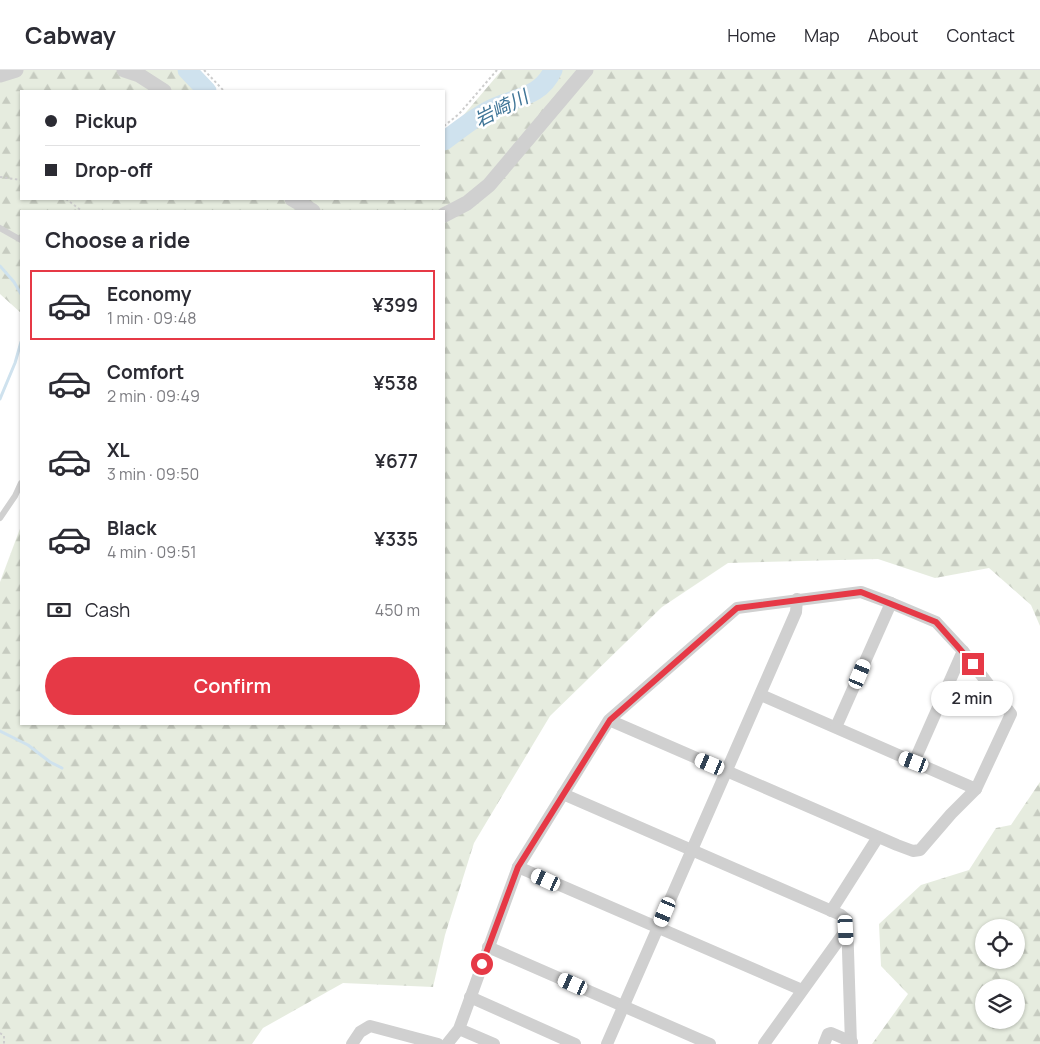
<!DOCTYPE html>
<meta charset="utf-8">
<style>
body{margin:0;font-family:Manrope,"Noto Sans JP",sans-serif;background:#f2f2f3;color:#2b2b33;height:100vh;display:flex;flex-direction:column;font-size:19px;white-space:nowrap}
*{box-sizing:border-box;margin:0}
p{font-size:16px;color:#7c7c81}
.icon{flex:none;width:28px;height:28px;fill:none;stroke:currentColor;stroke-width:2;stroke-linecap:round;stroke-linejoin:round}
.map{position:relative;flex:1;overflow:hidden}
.drawer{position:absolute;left:20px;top:140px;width:425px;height:515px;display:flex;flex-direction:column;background:#fff;border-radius:0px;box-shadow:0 1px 4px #0004}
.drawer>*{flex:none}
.top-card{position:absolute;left:20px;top:20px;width:425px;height:110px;border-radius:0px;box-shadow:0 1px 4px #0004;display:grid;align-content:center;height:110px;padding:0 25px;background:#fff}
.fabs{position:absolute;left:975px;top:849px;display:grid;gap:10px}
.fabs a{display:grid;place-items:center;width:50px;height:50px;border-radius:50%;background:#fff;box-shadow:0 1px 4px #0004;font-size:25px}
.end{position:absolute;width:22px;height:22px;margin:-11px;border:6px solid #e63946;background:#fff;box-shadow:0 0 0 2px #fff}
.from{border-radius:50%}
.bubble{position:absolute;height:35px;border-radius:18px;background:#fff;box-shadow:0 1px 4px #0004;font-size:16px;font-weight:600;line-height:35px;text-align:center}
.car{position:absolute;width:15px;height:30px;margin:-15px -8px;border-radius:6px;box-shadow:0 0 4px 1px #0007;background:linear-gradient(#fff 24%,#345 0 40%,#fff 0 76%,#345 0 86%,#fff 0)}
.top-card b{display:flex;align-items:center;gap:18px;height:48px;font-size:19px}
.top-card b+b{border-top:1px solid #e1e1e2}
.top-card i{width:12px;height:12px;background:#2b2b33}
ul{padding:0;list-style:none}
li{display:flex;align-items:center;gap:15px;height:70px;margin:0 10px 8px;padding:0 15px;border:2px solid transparent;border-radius:0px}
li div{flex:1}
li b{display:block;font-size:19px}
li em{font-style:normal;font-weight:600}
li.active{border-color:#e63946}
li>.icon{width:45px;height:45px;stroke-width:1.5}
h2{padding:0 25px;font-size:22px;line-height:60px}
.pay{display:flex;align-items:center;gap:12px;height:55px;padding:0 25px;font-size:19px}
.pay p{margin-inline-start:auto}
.button{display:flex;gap:10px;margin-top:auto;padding:10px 25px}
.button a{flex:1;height:58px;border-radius:30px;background:#e63946;color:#fff;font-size:20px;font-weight:600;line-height:58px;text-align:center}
header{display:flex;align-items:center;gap:30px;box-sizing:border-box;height:70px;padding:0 25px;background:#fff;border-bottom:1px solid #e1e1e2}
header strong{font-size:24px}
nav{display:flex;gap:28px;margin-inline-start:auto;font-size:18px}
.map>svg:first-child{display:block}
.forest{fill:url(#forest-firs);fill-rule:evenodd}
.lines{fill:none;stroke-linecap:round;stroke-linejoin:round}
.stream{stroke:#cfe2ee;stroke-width:3}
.river{stroke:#cfe2ee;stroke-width:19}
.path{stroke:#cdcdcd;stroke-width:2;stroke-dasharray:2.5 2.5;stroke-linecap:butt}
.service{stroke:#d0d0d0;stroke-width:6}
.minor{stroke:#d0d0d0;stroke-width:12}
.tertiary{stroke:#d0d0d0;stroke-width:15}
.route{stroke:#e63946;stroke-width:6}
.labels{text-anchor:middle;stroke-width:5;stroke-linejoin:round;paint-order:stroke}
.water-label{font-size:19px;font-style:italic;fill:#3f7597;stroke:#fff}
</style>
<header>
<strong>Cabway</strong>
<nav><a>Home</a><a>Map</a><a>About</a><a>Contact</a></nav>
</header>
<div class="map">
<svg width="1040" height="974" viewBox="0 0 1040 974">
<defs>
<pattern id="forest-firs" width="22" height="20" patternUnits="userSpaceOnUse" patternTransform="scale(1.25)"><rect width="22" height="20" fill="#e6ecdf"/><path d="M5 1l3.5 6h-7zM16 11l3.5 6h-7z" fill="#c6cbc0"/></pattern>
</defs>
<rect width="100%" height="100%" fill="#fff"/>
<g class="forest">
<path d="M0,0h196l20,21h-195v108h423v-61l58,-68h538v556l-9,-21 -42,-37 -54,10 -57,-19 -150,4 -66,44 -112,109 -76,127 -29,92 -12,52 -90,-4 -80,45 -11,16h-252v-462l21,-56v198h423v-513h-423v102l-21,-19z"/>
<path d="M1040,712v262h-168l36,-50 -27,-28 -2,-42 42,-39 48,-15 27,-42 15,-3zM984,858h32v32h-32zM984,918h32v32h-32z"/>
</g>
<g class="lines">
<g class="stream">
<path d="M0,196l14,16 7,12"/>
<path d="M0,329l15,-36 6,-21"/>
<path d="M0,661l28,14 22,17 12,6"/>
</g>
<g class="river">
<path d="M187,0l20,21"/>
<path d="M444,71c14,-10 33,-26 49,-33 23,-11 48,-11 60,-38"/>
</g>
<g class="path">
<path d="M204,0l20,21"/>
<path d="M444,56l15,-12 38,-44"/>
<path d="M0,107l21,3"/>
<path d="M66,129l16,12"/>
<path d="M0,963l4,3v8"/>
</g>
<g class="service">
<path d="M0,158l21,12"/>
<path d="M0,448l15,-22 6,-13"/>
</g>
<g class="minor">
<path d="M761,625l215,94"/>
<path d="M836,657l55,-124"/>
<path d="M914,692l49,-111"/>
<path d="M563,724l278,121 6,5 4,124"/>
<path d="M518,797l284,123"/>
<path d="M831,841l47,-74"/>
<path d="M488,877l222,97"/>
<path d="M470,927l105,47"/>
<path d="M459,959l35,15"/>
<path d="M352,974l8,-12 10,-6 68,18"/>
<path d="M447,974l12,-15 59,-162 91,-147 128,-112 124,-16 30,11 45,19 27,29 48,63 -35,75 -25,25 -31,36 -7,1 -16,-6 -288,-125"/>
<path d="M607,974l189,-432 1,-13"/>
<path d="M764,974l82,-114"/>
<path d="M824,974l4,-10 3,-1 21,9"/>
</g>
<g class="tertiary">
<path d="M124,0l15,5 25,16"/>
<path d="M0,5l16,-5"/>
<path d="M292,129l21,12"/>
<path d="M444,145l23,-12 22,-18 97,-115"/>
</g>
</g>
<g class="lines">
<path class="route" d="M482,894l36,-97 92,-147 127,-112 124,-16 75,30 37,42"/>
</g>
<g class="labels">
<g class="water-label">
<text transform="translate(501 38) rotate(-27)" y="7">岩崎川</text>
</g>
</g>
</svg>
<div class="fabs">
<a><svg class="icon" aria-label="locate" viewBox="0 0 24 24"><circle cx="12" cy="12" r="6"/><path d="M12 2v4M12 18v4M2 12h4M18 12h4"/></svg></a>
<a><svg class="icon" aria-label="layers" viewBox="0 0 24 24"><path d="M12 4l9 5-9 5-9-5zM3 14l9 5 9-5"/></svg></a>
</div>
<i class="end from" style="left:482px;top:894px"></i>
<i class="end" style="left:973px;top:594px"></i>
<div class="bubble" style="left:931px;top:611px;width:82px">2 min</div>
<i class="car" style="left:860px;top:604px;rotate:23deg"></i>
<i class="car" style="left:914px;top:692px;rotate:291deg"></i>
<i class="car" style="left:710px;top:694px;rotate:293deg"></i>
<i class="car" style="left:546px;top:810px;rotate:295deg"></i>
<i class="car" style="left:665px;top:842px;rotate:203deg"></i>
<i class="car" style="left:846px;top:860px;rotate:177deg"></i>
<i class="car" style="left:573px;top:914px;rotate:294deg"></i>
<div class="top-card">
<b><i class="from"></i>Pickup</b>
<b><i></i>Drop-off</b>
</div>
<section class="drawer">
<h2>Choose a ride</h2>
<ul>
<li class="active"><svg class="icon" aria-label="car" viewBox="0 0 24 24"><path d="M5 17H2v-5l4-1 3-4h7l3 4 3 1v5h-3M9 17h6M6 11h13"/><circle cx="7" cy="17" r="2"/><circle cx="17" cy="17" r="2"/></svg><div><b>Economy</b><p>1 min · 09:48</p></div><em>¥399</em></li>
<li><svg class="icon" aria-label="car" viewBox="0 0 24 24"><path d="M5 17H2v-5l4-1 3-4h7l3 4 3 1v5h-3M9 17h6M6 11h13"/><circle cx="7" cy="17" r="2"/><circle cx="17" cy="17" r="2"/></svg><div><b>Comfort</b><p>2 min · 09:49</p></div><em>¥538</em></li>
<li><svg class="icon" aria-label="car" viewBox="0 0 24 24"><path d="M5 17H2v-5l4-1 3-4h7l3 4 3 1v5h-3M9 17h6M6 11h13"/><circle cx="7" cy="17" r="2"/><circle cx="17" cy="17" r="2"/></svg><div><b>XL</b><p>3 min · 09:50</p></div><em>¥677</em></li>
<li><svg class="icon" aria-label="car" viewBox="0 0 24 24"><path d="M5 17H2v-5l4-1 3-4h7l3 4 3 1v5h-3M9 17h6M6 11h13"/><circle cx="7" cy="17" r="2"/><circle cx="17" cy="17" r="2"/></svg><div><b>Black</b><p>4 min · 09:51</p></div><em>¥335</em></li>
</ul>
<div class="pay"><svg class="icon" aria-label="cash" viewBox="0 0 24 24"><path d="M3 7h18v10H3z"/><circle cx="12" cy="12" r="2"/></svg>Cash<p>450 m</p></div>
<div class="button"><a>Confirm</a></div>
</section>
</div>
